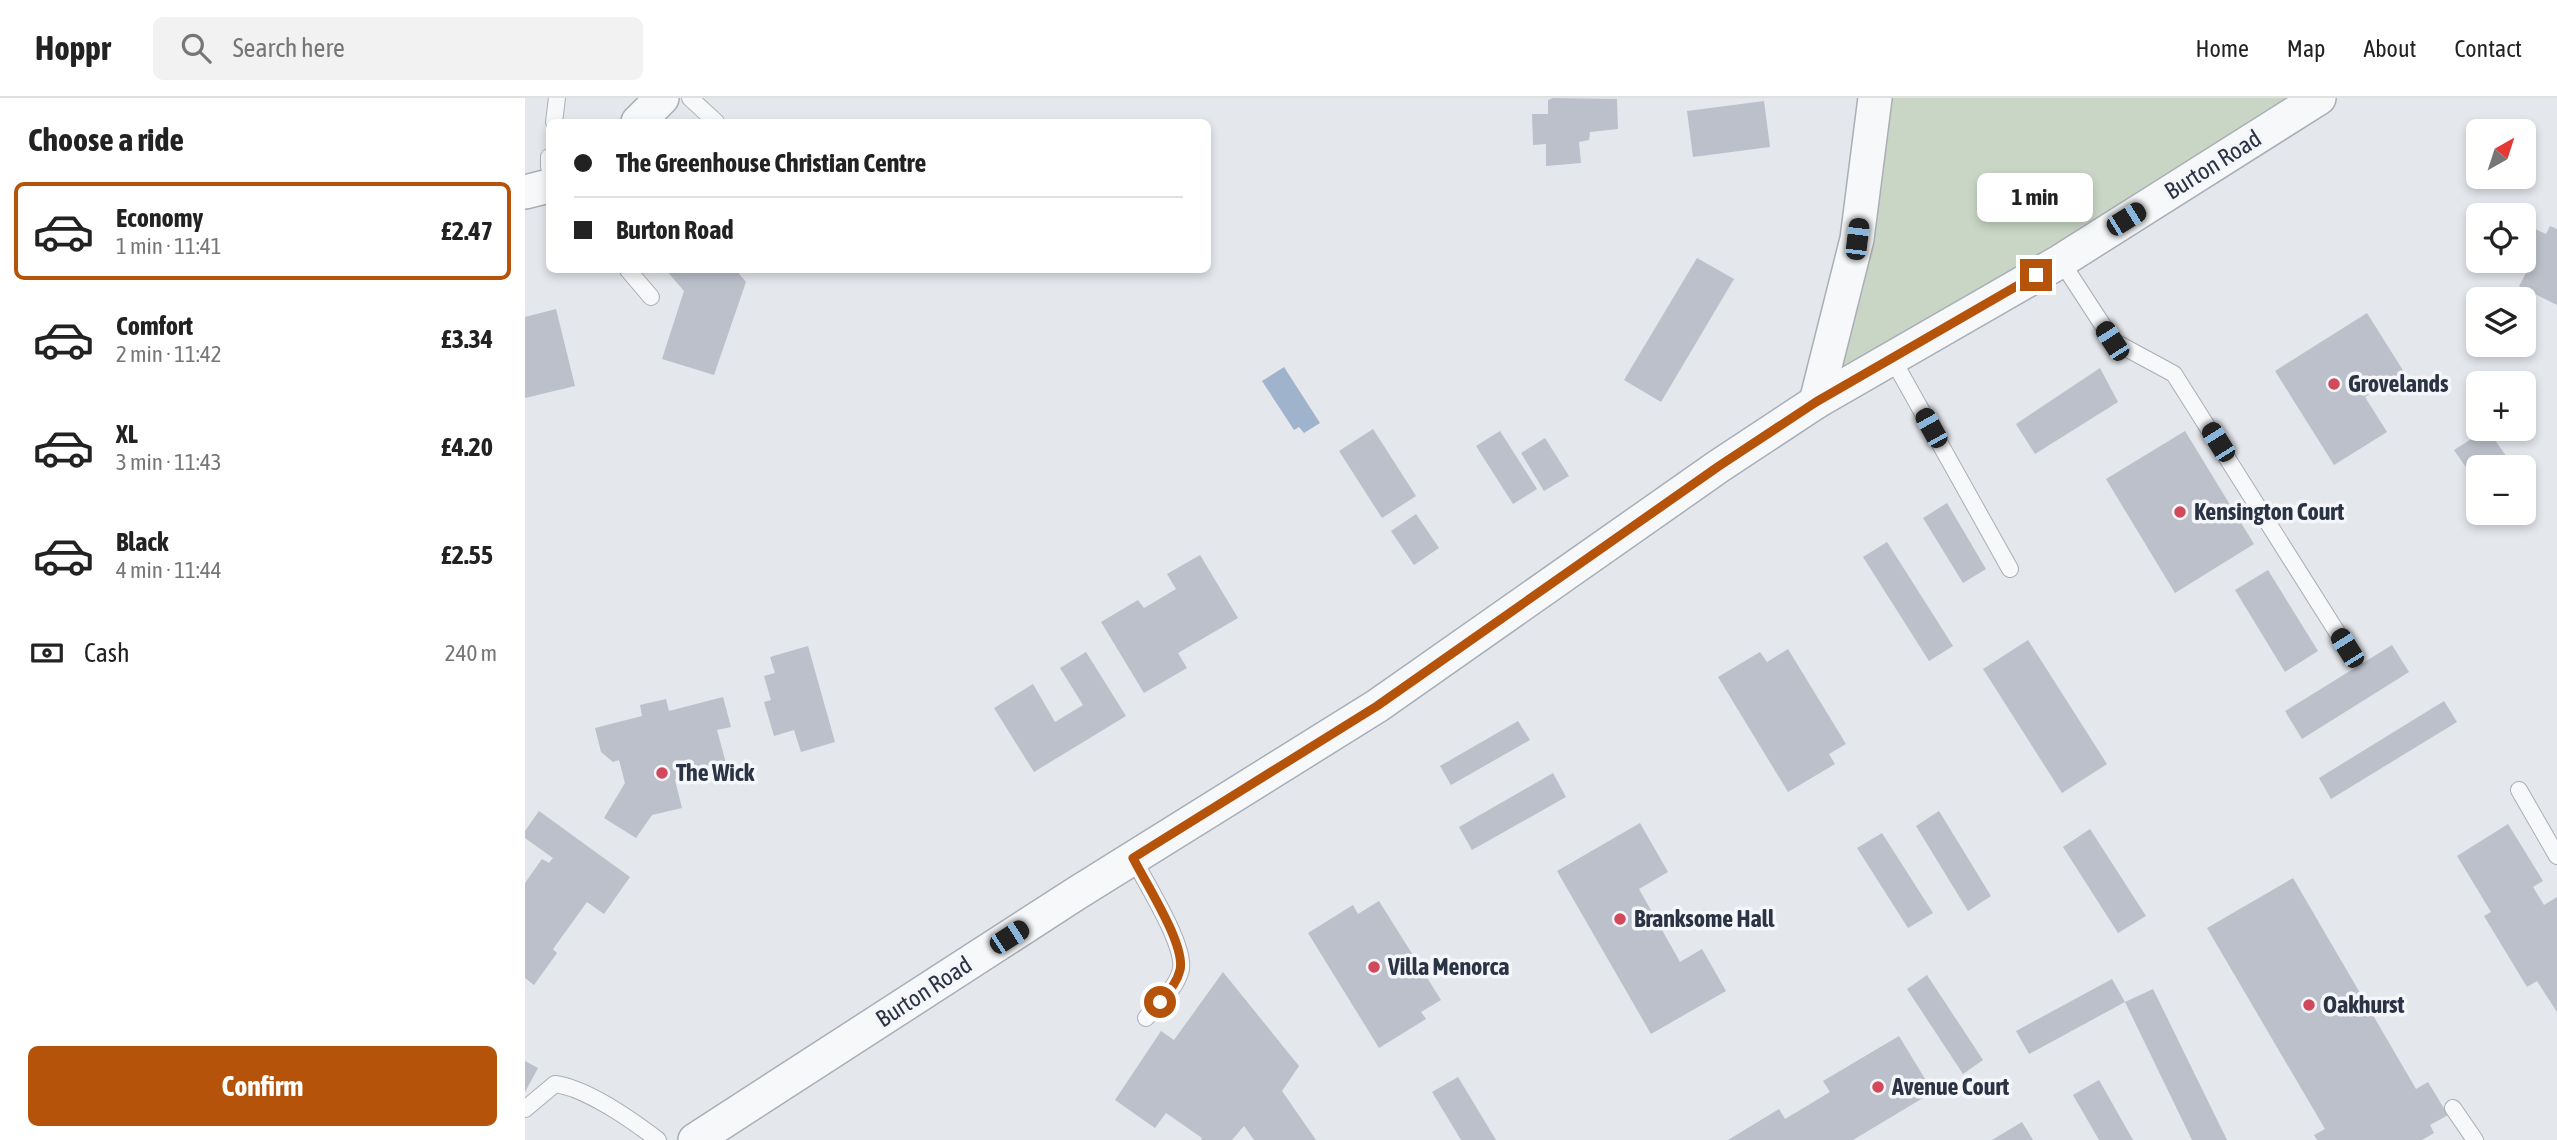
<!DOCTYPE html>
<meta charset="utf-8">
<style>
body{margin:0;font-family:"Asap Condensed",sans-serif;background:#f2f2f2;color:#222;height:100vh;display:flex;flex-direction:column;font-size:26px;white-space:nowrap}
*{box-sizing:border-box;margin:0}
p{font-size:23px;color:#767676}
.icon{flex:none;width:38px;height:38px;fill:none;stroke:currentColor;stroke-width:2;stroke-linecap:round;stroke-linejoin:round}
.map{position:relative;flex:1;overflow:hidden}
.sheet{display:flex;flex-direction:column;background:#fff;width:525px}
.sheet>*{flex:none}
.guide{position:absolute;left:21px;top:21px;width:665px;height:154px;border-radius:10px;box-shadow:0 4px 10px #0003;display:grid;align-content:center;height:154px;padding:0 28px;background:#fff}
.needle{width:46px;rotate:39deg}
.buttons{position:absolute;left:1941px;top:21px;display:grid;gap:14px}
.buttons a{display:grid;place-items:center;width:70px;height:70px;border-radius:10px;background:#fff;box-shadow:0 4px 10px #0003;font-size:35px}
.end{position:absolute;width:32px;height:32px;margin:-16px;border:9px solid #b45309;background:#fff;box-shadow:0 0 0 4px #fff}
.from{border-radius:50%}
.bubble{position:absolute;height:49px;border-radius:10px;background:#fff;box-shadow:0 4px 10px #0003;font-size:23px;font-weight:700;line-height:49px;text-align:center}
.car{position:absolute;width:21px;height:42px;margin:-21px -10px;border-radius:9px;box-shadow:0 0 5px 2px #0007;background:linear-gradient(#222 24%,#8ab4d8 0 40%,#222 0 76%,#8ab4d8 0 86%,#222 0)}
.guide b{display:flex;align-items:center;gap:24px;height:66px;font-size:26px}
.guide b+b{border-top:2px solid #e0e0e0}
.guide i{width:18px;height:18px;background:#222}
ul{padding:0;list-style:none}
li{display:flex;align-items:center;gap:21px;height:98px;margin:0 14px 10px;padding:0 14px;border:4px solid transparent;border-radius:10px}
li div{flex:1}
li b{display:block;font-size:26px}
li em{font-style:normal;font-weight:700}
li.current{border-color:#b45309}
li>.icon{width:63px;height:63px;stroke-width:1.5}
h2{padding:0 28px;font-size:32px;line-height:84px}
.pay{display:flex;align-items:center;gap:18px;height:77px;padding:0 28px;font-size:26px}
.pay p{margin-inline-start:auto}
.primary-button{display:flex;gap:14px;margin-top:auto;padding:14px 28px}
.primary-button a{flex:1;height:80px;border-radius:10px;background:#b45309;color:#fff;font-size:28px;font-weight:700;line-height:80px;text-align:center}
header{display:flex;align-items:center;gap:42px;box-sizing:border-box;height:98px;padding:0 35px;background:#fff;border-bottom:2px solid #e0e0e0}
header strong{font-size:33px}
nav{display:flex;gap:38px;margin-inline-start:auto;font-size:24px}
.search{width:490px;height:63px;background:#f2f2f2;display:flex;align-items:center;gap:18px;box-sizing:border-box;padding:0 24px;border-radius:10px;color:#767676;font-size:26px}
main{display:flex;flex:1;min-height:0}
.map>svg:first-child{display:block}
.green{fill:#c9d6c5}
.water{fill:#9fb4cc}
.building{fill:#bbc0ca}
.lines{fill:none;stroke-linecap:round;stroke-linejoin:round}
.lane-casing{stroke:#a9aeb7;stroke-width:18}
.street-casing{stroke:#a9aeb7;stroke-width:36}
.lane{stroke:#f7f8fa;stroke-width:16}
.street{stroke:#f7f8fa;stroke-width:33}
.route{stroke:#b45309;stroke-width:9}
.poi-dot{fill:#d1495b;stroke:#f4f6f9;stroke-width:2.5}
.labels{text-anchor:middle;stroke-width:7;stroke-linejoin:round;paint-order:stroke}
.street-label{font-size:24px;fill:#2b3445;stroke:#f4f6f9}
.poi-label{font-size:24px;font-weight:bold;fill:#2b3445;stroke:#f4f6f9;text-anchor:start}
</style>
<header>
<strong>Hoppr</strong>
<div class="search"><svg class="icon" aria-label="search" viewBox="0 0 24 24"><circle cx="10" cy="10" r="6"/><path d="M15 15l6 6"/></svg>Search here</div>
<nav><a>Home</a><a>Map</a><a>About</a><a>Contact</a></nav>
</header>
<main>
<section class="sheet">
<h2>Choose a ride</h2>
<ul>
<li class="current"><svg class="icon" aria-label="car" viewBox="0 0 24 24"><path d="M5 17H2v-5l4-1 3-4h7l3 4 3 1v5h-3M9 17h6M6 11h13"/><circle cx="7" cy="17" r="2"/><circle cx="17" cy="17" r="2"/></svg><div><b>Economy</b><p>1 min · 11:41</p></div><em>£2.47</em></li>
<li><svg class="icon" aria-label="car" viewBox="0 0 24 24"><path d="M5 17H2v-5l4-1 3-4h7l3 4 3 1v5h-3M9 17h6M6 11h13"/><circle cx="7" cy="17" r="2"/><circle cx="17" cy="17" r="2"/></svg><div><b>Comfort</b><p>2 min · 11:42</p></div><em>£3.34</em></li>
<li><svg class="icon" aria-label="car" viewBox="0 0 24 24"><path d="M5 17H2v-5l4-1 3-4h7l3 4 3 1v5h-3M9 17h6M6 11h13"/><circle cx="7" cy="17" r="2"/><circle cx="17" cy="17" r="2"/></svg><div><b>XL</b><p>3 min · 11:43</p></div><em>£4.20</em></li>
<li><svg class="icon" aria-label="car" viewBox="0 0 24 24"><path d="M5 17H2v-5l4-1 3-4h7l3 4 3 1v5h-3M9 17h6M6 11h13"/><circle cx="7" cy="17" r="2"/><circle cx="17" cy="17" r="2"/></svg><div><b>Black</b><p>4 min · 11:44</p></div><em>£2.55</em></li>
</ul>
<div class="pay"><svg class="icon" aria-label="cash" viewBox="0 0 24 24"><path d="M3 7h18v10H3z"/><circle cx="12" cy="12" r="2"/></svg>Cash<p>240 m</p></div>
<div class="primary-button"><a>Confirm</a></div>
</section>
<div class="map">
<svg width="2032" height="1042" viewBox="0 0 2032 1042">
<rect width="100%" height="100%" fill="#e4e7ec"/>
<path class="green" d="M1350,0h444l-503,304z"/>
<path class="water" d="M759,269l36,56 -16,10 -5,-6 -5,3 -32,-49z"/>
<g class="building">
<path d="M1028,0l64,1 1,30 -28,3 -1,8 -10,2 2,21 -35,3v-22l-13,1 -1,-31h16v-14z"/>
<path d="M1239,3l6,46 -77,10 -6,-46z"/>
<path d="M2025,128l7,3v76l-38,-19 14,-26 -10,-4v-12l8,-17 15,7z"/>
<path d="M1172,160l37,21 -73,123 -37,-22z"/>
<path d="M141,172h70l10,12 -32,93 -52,-16 22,-68z"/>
<path d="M31,211l19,77 -50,12v-81z"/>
<path d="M1842,215l37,59 -39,25 22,35 -53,33 -59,-94z"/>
<path d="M1575,270l18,34 -83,52 -19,-30z"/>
<path d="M848,331l43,67 -34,22 -43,-67z"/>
<path d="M1962,331l27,38h-36v18l-24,-35z"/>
<path d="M975,333l37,58 -24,15 -37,-58z"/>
<path d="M1660,333l69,113 -79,49 -69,-114z"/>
<path d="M1020,340l24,38 -25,15 -23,-38z"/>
<path d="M1422,405l39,66 -23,14 -40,-65z"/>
<path d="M891,416l23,34 -25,17 -23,-34z"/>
<path d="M1362,444l66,104 -24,15 -66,-104z"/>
<path d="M675,457l38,63 -60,35 9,15 -43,25 -43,-71 37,-22 6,8 32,-19 -9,-15z"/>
<path d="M1743,472l50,81 -33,21 -50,-82z"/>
<path d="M1503,542l79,124 -45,29 -79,-124z"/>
<path d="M1867,547l17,27 -107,67 -17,-28z"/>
<path d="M283,548l27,96 -34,10 -7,-22 -20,6 -10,-34 7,-2 -7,-24 11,-3 -5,-16z"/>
<path d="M1263,551l58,95 -17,10 6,10 -47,28 -70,-115 42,-25 7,10z"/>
<path d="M561,554l40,64 -92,56 -40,-64 39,-24 22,38 28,-17 -23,-37z"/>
<path d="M198,599l8,30 -14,3 10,37 -52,13 7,28 -30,7 -16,23 -32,-20 21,-35 -6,-23 -6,2 -12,-10 -6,-24 47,-12 -2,-11 26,-6 3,12z"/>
<path d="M1919,603l13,21 -126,77 -12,-21z"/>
<path d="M993,623l12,19 -79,45 -11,-19z"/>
<path d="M1028,675l13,24 -94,53 -13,-23z"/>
<path d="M14,713l91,66 -26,37 -17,-12 -34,47 4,4 -23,32 -9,-7v-95l17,-24 7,4 4,-5 -28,-20v-7z"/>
<path d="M1414,713l52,85 -23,15 -52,-85z"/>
<path d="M1115,725l28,49 -29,17 41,73 22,-13 24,42 -75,43 -94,-163z"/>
<path d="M1983,726l35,57 -10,6 11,18 13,-8v115l-20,-31 -10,6 -43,-71 7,-4 -34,-56z"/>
<path d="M1565,731l56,87 -28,17 -55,-86z"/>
<path d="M1357,735l51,80 -25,15 -51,-80z"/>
<path d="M1768,780l123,211 12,-7 20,33 -18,10 4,8 -12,7h-105l-3,-5 11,-6 -118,-201z"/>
<path d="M854,803l62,99 -20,12 5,7 -47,29 -71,-115 45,-28 5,9z"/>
<path d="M698,874l76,94 -17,25 34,49h-62l-10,-14 -12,14h-31l1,-2 -36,-25 -11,15 -40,-28 46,-69 13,9z"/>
<path d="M1402,877l56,85 -20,14 -56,-85z"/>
<path d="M1587,881l13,23 -96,52 -13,-23z"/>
<path d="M1628,891l74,151h-35l-67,-138z"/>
<path d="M1374,938l34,56 -80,48h-125l51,-31 6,10 45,-27 -7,-11z"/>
<path d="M0,963l13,7 -13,24z"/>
<path d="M933,979l38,63h-35l-29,-48z"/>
<path d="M1574,982l34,60h-34l-26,-45z"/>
<path d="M1497,1024l11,18h-41z"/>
</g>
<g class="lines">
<defs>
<g id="lane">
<path d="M165,0l26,24"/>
<path d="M29,24l3,-24"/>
<path d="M24,59v10"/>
<path d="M1536,163l52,80 61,33 173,274"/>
<path d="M103,172l23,27"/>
<path d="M1367,260l118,211"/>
<path d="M1994,692l38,66"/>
<path d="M608,760c12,24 52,86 48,111 -4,19 -23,35 -35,49"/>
<path d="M1928,1010l22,32"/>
<path d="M0,1011l30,-25c31,4 78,37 103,56"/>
</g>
<g id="street">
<path d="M113,24l24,-24"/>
<path d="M0,94l24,-6"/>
<path d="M1291,304l41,-163 18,-141"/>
<path d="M170,1042l382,-247 300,-187 342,-240 97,-64 245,-141 258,-163"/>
</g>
</defs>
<use href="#lane" class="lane-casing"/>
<use href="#street" class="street-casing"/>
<use href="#lane" class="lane"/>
<use href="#street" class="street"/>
</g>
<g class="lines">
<path class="route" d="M635,904c8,-10 17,-19 20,-32 6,-25 -35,-88 -47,-112l244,-152 342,-240 97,-64 220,-127"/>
</g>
<g class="poi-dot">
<circle cx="1809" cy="286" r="7"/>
<circle cx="1655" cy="414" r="7"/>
<circle cx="137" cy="675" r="7"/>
<circle cx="1095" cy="821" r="7"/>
<circle cx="849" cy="869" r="7"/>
<circle cx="1784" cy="907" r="7"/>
<circle cx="1353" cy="989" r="7"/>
</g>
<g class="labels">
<g class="street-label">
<text transform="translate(1688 67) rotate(-32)" y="8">Burton Road</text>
<text transform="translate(399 894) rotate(-33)" y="8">Burton Road</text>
</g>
<g class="poi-label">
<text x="1823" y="294">Grovelands</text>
<text x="1669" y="422">Kensington Court</text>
<text x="151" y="683">The Wick</text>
<text x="1109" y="829">Branksome Hall</text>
<text x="863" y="877">Villa Menorca</text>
<text x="1798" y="915">Oakhurst</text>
<text x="1367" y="997">Avenue Court</text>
</g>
</g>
</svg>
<div class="buttons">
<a><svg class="needle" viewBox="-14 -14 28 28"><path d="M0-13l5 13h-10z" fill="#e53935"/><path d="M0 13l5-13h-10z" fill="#767676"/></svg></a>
<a><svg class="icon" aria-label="locate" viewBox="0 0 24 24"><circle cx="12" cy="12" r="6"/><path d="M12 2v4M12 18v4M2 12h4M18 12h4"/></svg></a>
<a><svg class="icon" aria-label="layers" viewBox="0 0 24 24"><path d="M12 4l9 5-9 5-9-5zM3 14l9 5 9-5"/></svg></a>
<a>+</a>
<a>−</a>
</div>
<i class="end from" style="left:635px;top:904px"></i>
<i class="end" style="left:1511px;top:177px"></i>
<div class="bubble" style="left:1452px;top:75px;width:116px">1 min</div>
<i class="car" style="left:1601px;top:121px;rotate:58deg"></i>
<i class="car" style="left:1332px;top:141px;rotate:7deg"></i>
<i class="car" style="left:1587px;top:243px;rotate:327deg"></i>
<i class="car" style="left:1406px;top:330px;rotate:331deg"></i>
<i class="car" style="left:1693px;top:344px;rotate:328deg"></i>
<i class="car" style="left:1822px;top:550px;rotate:328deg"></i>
<i class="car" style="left:484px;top:839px;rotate:57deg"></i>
<div class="guide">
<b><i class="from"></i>The Greenhouse Christian Centre</b>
<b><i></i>Burton Road</b>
</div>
</div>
</main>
